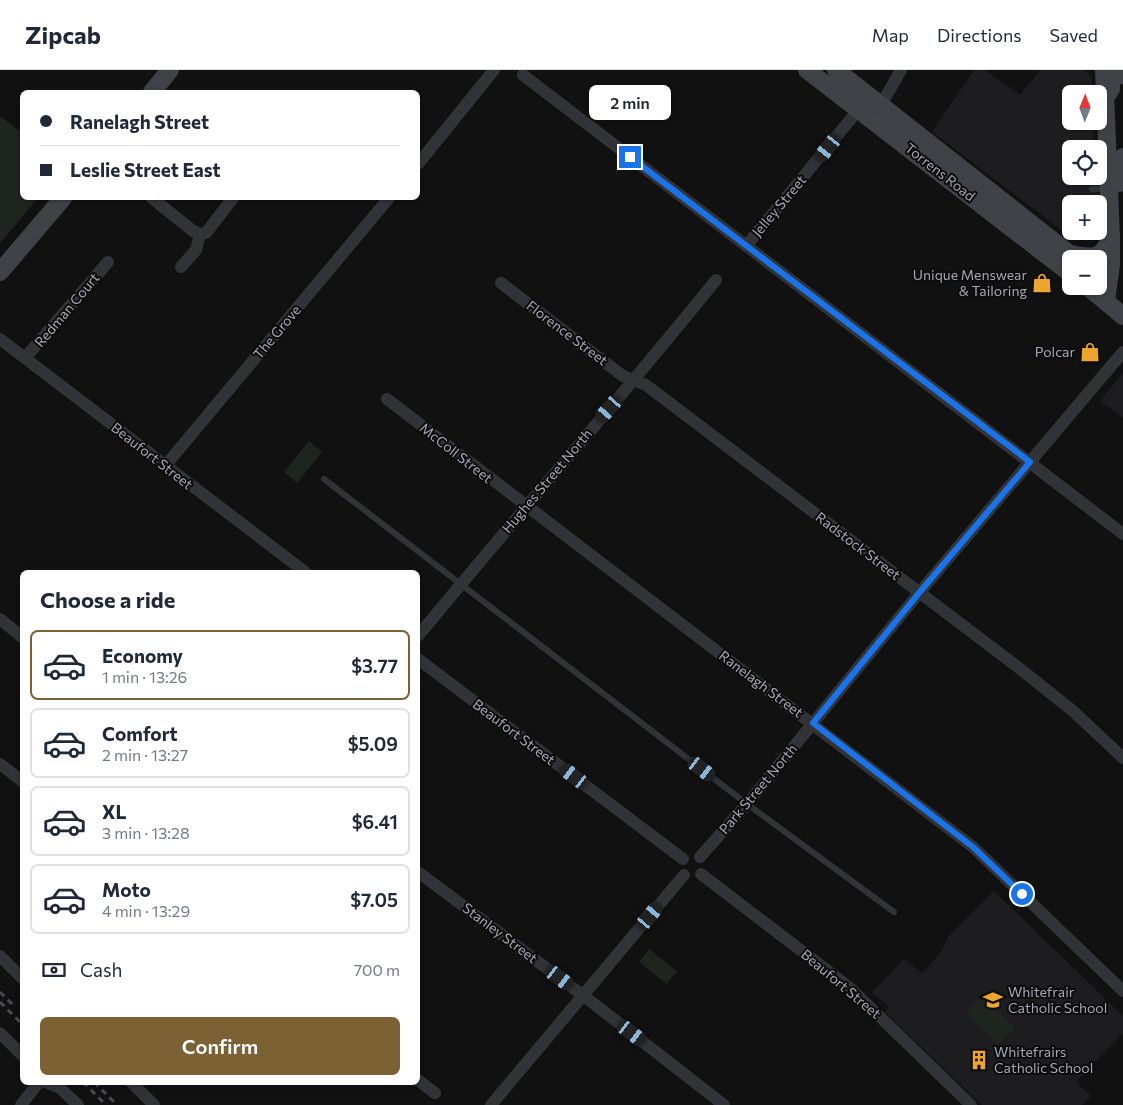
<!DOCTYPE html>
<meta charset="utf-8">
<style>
body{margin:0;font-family:Commissioner,sans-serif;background:#f2f2f3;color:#1f2937;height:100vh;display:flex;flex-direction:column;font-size:19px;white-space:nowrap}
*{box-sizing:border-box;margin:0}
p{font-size:16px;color:#747a83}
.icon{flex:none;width:28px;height:28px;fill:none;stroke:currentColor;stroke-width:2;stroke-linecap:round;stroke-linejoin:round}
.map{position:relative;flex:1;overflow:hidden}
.drawer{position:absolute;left:20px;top:500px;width:400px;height:515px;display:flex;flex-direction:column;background:#fff;border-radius:8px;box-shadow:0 1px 4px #0004}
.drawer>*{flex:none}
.banner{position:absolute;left:20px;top:20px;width:400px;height:110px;border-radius:8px;box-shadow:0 1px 4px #0004;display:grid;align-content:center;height:110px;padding:0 20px;background:#fff}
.needle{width:32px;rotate:1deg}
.controls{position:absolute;left:1062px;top:15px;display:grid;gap:10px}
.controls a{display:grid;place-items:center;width:45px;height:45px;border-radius:8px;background:#fff;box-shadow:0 1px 4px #0004;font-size:25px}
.end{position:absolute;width:22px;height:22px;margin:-11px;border:6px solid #1a73e8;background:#fff;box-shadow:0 0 0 2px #fff}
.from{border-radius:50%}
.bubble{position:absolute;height:35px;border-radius:8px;background:#fff;box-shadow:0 1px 4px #0004;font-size:16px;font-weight:600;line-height:35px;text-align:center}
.car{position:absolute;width:15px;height:30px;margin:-15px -8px;border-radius:6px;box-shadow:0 0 4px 1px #0007;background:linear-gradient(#222 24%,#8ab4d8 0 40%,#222 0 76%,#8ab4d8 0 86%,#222 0)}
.banner b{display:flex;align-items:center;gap:18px;height:48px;font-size:19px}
.banner b+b{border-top:1px solid #e0e1e3}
.banner i{width:12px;height:12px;background:#1f2937}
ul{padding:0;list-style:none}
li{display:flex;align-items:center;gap:15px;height:70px;margin:0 10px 8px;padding:0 10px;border:2px solid #e0e1e3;border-radius:8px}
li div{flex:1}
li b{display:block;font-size:19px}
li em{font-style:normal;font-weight:600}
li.current{border-color:#7b6134}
li>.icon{width:45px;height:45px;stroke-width:1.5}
h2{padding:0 20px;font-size:22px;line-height:60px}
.pay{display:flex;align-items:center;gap:12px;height:55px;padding:0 20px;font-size:19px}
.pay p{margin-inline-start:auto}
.primary-button{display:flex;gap:10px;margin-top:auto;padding:10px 20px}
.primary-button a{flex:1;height:58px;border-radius:8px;background:#7b6134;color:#fff;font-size:20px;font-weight:600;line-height:58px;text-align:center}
header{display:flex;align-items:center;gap:30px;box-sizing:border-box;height:70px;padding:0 25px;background:#fff;border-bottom:1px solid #e0e1e3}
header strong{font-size:24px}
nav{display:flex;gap:28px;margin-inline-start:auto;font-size:18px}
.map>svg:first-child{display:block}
.built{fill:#1d1d1f}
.grass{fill:#1d251e}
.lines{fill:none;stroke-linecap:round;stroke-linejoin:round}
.lane{stroke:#323337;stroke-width:6}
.street{stroke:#323337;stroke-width:12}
.secondary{stroke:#404247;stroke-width:18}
.rail{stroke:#494b50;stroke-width:3;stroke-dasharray:6 5;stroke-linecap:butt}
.route{stroke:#1a73e8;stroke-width:6}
.labels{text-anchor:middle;stroke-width:4;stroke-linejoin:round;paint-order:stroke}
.street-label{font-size:14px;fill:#a3a8b3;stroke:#0c0c0d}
.poi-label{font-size:14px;fill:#a3a8b3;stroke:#0c0c0d;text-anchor:end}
</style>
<header>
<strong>Zipcab</strong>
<nav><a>Map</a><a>Directions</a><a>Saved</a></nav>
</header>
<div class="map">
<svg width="1123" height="1035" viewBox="0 0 1123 1035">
<rect width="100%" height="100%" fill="#111112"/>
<g class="built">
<path d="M974,0h11l35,25 20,-25h43l9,7v17h-21v27h22l1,28h-23v27h25l4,29 -1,11v3v-15h-28v27h26l-4,7 -7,2 -14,-2 -140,-106z"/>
<path d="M1123,303v45l-23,-17z"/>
<path d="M994,821l129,125v17l-47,49 15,14 -9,9h-100l-97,-93 4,-5 -17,-15 32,-33 18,14 19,-21 7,-15z"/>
</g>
<g class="grass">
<path d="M0,46l22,17v65h16l-38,45z"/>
<path d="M309,371l13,11 -25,31 -13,-11z"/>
<path d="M649,879l28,22 -10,13 -28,-22z"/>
<path d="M983,926l32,32 -17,16 -31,-32z"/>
</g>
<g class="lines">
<g class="lane">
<path d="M1092,119h16"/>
<path d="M324,409l423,325 147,108"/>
</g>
<g class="street">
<path d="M523,5l600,459"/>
<path d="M881,35l20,-35"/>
<path d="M418,94l76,-94"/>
<path d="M152,128l41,33 7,3 6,-1 27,-35"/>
<path d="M746,176l118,-143"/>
<path d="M181,197l15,-17 4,-16"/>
<path d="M501,213l122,93 23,9 373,283 54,43 50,47"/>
<path d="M0,269l305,233"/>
<path d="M25,288l83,-96"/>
<path d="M387,329l586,448 150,144"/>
<path d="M165,396l224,-268"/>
<path d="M0,549l22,18"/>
<path d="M418,566c98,-119 201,-236 298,-356"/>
<path d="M418,589l265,200"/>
<path d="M0,694l22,17"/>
<path d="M700,787l47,-53 172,-211 204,-241"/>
<path d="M418,802l171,128 135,105"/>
<path d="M701,804l149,114 121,117"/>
<path d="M0,886l22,22"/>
<path d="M0,963l22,22"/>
<path d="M418,1010l17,13"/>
<path d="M46,1012l14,6 18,17"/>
<path d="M131,1012l23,23"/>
<path d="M21,1035l18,-23"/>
<path d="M491,1035l193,-230"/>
</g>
<g class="secondary">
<path d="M807,0l264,204"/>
<path d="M836,0l240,189"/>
<path d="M1104,0l7,167v28l-5,36"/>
<path d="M152,22l18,-22"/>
<path d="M1107,25l4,-6v-8l4,-5 8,-1"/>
<path d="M1119,113l-1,-21 5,-5"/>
<path d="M1070,184c21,4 32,7 41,-17"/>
<path d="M0,202l63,-74"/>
<path d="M1087,216l36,30"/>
</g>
<g class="rail">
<path d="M0,922l14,14"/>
<path d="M0,932l22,22"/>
<path d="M83,1012l23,23"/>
<path d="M94,1012l23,23"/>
</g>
</g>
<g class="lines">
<path class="route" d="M630,87l400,305 -111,131 -106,130 160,124 49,47"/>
</g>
<defs>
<symbol id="shop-bare" viewBox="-9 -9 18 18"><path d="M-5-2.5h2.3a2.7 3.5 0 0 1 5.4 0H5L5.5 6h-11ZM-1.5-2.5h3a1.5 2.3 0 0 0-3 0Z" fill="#eca630" stroke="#0c0c0d" stroke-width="2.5" paint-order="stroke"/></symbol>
<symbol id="school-bare" viewBox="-9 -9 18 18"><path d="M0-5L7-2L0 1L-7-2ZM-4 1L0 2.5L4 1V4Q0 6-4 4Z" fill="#eca630" stroke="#0c0c0d" stroke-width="2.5" paint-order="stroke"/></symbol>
<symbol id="building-bare" viewBox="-9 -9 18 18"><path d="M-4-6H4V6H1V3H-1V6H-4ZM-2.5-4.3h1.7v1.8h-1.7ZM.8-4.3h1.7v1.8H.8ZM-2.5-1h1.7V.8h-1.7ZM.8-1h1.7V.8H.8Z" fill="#eca630" stroke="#0c0c0d" stroke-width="2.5" paint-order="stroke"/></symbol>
</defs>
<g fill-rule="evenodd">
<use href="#shop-bare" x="1028" y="199" width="28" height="28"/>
<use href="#shop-bare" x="1076" y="268" width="28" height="28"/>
<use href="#school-bare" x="979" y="916" width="28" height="28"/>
<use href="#building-bare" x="965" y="976" width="28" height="28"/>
</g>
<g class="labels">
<g class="street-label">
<text transform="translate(940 102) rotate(38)" y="5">Torrens Road</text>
<text transform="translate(779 136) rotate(-50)" y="5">Jelley Street</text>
<text transform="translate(67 240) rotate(-50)" y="5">Redman Court</text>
<text transform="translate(277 262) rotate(-50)" y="5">The Grove</text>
<text transform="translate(567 263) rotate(37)" y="5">Florence Street</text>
<text transform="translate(456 383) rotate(38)" y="5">McColl Street</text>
<text transform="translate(152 386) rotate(38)" y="5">Beaufort Street</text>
<text transform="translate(547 411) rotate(-50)" y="5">Hughes Street North</text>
<text transform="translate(858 476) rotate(37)" y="5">Radstock Street</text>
<text transform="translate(761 614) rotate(37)" y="5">Ranelagh Street</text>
<text transform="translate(514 662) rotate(37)" y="5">Beaufort Street</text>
<text transform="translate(758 719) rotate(-50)" y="5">Park Street North</text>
<text transform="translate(500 863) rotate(37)" y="5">Stanley Street</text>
<text transform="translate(841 914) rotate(40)" y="5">Beaufort Street</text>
</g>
<g class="poi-label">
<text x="1027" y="210">Unique Menswear<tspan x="1027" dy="16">&amp; Tailoring</tspan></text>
<text x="1075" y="287">Polcar</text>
<text x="1008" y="927" text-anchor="start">Whitefrair<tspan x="1008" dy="16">Catholic School</tspan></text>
<text x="994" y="987" text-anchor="start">Whitefrairs<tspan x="994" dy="16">Catholic School</tspan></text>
</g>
</g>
</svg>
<div class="controls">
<a><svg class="needle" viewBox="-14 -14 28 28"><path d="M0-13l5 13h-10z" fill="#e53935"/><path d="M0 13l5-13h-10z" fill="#747a83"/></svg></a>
<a><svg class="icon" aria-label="locate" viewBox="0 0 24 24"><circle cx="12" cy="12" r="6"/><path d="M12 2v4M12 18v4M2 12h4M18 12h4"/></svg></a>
<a>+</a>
<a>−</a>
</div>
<i class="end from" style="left:1022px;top:824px"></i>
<i class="end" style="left:630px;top:87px"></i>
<div class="bubble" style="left:589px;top:15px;width:82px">2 min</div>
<i class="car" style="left:828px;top:78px;rotate:219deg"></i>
<i class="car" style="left:609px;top:339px;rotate:221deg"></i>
<i class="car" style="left:702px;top:699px;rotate:127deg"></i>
<i class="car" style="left:574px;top:706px;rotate:307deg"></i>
<i class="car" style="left:650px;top:846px;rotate:40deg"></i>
<i class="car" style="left:560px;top:908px;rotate:127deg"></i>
<i class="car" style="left:632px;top:963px;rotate:127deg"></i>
<div class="banner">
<b><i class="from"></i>Ranelagh Street</b>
<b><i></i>Leslie Street East</b>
</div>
<section class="drawer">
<h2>Choose a ride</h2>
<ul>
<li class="current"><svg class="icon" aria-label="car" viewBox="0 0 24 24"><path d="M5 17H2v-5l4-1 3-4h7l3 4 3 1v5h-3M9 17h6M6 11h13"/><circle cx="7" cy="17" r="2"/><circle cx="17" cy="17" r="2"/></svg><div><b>Economy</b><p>1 min · 13:26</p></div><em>$3.77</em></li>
<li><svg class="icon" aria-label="car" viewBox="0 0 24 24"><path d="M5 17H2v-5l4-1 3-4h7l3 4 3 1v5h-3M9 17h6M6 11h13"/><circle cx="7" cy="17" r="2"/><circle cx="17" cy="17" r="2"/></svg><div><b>Comfort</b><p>2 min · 13:27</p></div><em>$5.09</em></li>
<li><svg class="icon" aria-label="car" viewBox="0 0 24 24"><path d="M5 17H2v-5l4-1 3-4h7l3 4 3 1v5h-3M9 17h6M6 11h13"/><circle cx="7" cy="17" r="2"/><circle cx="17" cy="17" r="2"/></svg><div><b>XL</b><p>3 min · 13:28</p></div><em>$6.41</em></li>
<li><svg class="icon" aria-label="car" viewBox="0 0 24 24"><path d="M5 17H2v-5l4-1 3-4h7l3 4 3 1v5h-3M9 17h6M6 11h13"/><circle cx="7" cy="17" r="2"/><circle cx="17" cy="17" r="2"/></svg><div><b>Moto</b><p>4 min · 13:29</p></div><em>$7.05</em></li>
</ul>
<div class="pay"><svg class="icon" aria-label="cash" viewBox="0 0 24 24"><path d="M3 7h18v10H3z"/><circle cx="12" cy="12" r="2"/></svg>Cash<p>700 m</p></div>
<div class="primary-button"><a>Confirm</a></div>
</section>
</div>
